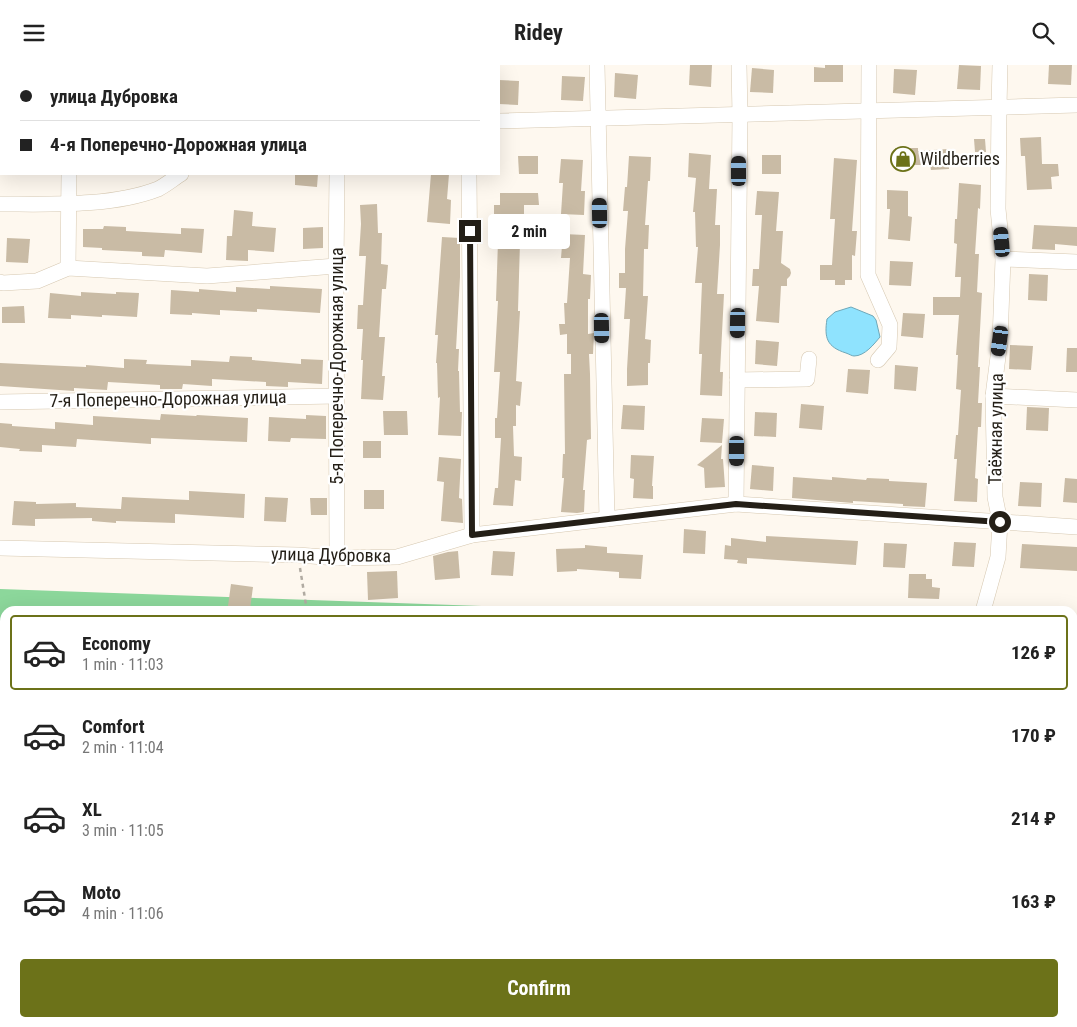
<!DOCTYPE html>
<meta charset="utf-8">
<style>
body{margin:0;font-family:"Roboto Condensed",sans-serif;background:#f2f2f2;color:#222;height:100vh;display:flex;flex-direction:column;font-size:19px;white-space:nowrap}
*{box-sizing:border-box;margin:0}
p{font-size:16px;color:#767676}
.icon{flex:none;width:28px;height:28px;fill:none;stroke:currentColor;stroke-width:2;stroke-linecap:round;stroke-linejoin:round}
.map{position:relative;flex:1;overflow:hidden}
.panel{position:absolute;left:0px;top:541px;width:1078px;height:421px;display:flex;flex-direction:column;background:#fff;border-radius:15px 15px 0 0;box-shadow:0 5px 20px #0002}
.panel>*{flex:none}
.banner{position:absolute;left:0px;top:0px;width:500px;height:110px;box-shadow:0 5px 20px #0002;display:grid;align-content:center;height:110px;padding:0 20px;background:#fff}
.end{position:absolute;width:22px;height:22px;margin:-11px;border:6px solid #241f17;background:#fff;box-shadow:0 0 0 2px #fff}
.from{border-radius:50%}
.bubble{position:absolute;height:35px;border-radius:5px;background:#fff;box-shadow:0 5px 20px #0002;font-size:16px;font-weight:700;line-height:35px;text-align:center}
.car{position:absolute;width:15px;height:30px;margin:-15px -8px;border-radius:6px;box-shadow:0 0 4px 1px #0007;background:linear-gradient(#222 24%,#8ab4d8 0 40%,#222 0 76%,#8ab4d8 0 86%,#222 0)}
.banner b{display:flex;align-items:center;gap:18px;height:48px;font-size:19px}
.banner b+b{border-top:1px solid #e0e0e0}
.banner i{width:12px;height:12px;background:#222}
ul{padding:9px 0 0;list-style:none}
li{display:flex;align-items:center;gap:15px;height:75px;margin:0 10px 8px;padding:0 10px;border:2px solid transparent;border-radius:5px}
li div{flex:1}
li b{display:block;font-size:19px}
li em{font-style:normal;font-weight:700}
li.active{border-color:#6c7219}
li>.icon{width:45px;height:45px;stroke-width:1.5}
.action{display:flex;gap:10px;margin-top:auto;padding:10px 20px}
.action a{flex:1;height:58px;border-radius:5px;background:#6c7219;color:#fff;font-size:20px;font-weight:700;line-height:58px;text-align:center}
header{display:flex;justify-content:space-between;align-items:center;height:65px;padding:0 20px;background:#fff;font-size:22px;font-weight:700}
.map>svg:first-child{display:block}
.forest{fill:#8cd79b}
.water{fill:#8fe3fe;stroke:#6fa8b9}
.building{fill:#c9bba5}
.lines{fill:none;stroke-linecap:round;stroke-linejoin:round}
.minor-casing{stroke:#d6c8b1;stroke-width:16}
.path{stroke:#b1aba2;stroke-width:2.5;stroke-dasharray:4 4;stroke-linecap:butt}
.minor{stroke:#fff;stroke-width:15}
.route{stroke:#241f17;stroke-width:6}
.labels{text-anchor:middle;stroke-width:4.5;stroke-linejoin:round;paint-order:stroke}
.poi-label{font-size:18px;fill:#241f17;stroke:#fff;text-anchor:start}
.street-label{font-size:18px;fill:#241f17;stroke:#fff}
</style>
<header><svg class="icon" aria-label="menu" viewBox="0 0 24 24"><path d="M4 6h16M4 12h16M4 18h16"/></svg>Ridey<svg class="icon" aria-label="search" viewBox="0 0 24 24"><circle cx="10" cy="10" r="6"/><path d="M15 15l6 6"/></svg></header>
<div class="map">
<svg width="1077" height="962" viewBox="0 0 1077 962">
<rect width="100%" height="100%" fill="#fef8ef"/>
<path class="forest" d="M0,524l623,22h-618v412h1067v-393h5v397h-1077z"/>
<path class="water" d="M851,242l22,9 3,4 4,17c-6,7 -15,19 -26,19 -2,0 -5,-2 -8,-3 -19,-6 -22,-15 -19,-34l8,-7z"/>
<g class="building">
<path d="M690,0h22l-1,22 -22,-2z"/>
<path d="M825,0h18v17h-29v-15l11,1z"/>
<path d="M959,0l22,1 -1,24 -23,-1z"/>
<path d="M1049,0h23l-1,20 -23,-1z"/>
<path d="M752,3l22,2 -1,23 -23,-1z"/>
<path d="M894,4l23,1 -2,25 -22,-2z"/>
<path d="M615,8l23,2 -2,24 -22,-2z"/>
<path d="M562,11l23,1 -2,24 -22,-1z"/>
<path d="M499,15l20,1 -1,24 -19,-1z"/>
<path d="M1041,72l1,27h16l1,12 -8,1 1,12 -25,1 -2,-34h-4l-1,-18z"/>
<path d="M974,74h11l1,13h-11z"/>
<path d="M895,83h23v3l30,-2 1,20 -18,1 -1,-5h-35z"/>
<path d="M689,88l22,2 -2,34h8l-2,36h5v20l-3,49h7l-4,78h3l-1,24 -22,-1 2,-41h-3l3,-71h-7l3,-36h-2l-1,-35h-2l3,-34 -8,-1z"/>
<rect x="762" y="90" width="19" height="19"/>
<path d="M518,91h20v18h-19z"/>
<path d="M629,91l22,1 -1,24h-2l-3,44h4l-1,24h-4l-1,47h5l-3,43 6,1 -1,23h-2v22l-21,1v-17l3,-50h-6l2,-31h-7v-15h6v-24l3,-38h-5l2,-24h2z"/>
<path d="M834,93l23,2 -5,71h5l-2,25 -3,-1v25h-7v5h-10v-5h-15v-15h12l3,-46h-5z"/>
<path d="M561,94l22,1 -2,31h4l-1,24 -23,-1 2,-31h-4z"/>
<path d="M295,109h23l-1,13 -22,-2z"/>
<path d="M431,109h18l-2,25 4,1 -1,24 -23,-2z"/>
<path d="M959,118l22,2 -1,24 -2,-1 -3,46h4l-2,38 5,1 -4,74h2l-2,36h4l-1,24h-3l-3,51 3,1 -1,23 -23,-1 3,-42h-3l2,-24h2l3,-45 -5,-1 2,-34h-2l3,-40h-26v-18h27l1,-20h-6l2,-33 -3,-1 1,-24h2z"/>
<path d="M887,125l21,1v25l4,1 -2,24 -22,-2 2,-30h-3z"/>
<path d="M757,126l22,1 -3,39h7l-2,32 9,6 1,4 -1,3 -3,3v7h-6l-2,37 -23,-2 3,-35h-7l1,-17h6l3,-54h-7z"/>
<path d="M500,128h38l1,12h-15v18h-30v-18h6z"/>
<path d="M377,139l1,29h4l-1,31 7,1 -2,24h-4l-3,48h6l-3,39h3l-2,24 -22,-1 2,-39h-2l2,-31h-6l1,-24h5l3,-49h-7l2,-32 -1,-19z"/>
<path d="M234,145l19,2 -1,14 24,2 -2,24 -26,-2v11l-22,-1 1,-24h5z"/>
<path d="M1034,160l43,2v19l-22,-2v6l-23,-1z"/>
<path d="M104,161l22,1v4l55,3v-6l23,1 -2,24 -37,-3 -1,7 -22,-1v-4l-40,-2v-2l-19,-1v-18h20z"/>
<path d="M323,162v21l-20,1v-21z"/>
<path d="M563,169l22,1 -2,39 8,1 -1,24h-2v35l6,-1 -1,21h-4l1,20 1,65 -4,1 -4,50h2l-1,22 -7,1 -16,-1 3,-34h-2l1,-24h2l-1,-80h7v-20h-4v-20l-7,1 -1,-11h6l-1,-21h3l3,-45h-9z"/>
<path d="M442,172l18,1v39l-4,72h3l-1,22h1l1,41h2l-1,24 -23,-1 2,-38 -2,1 -1,-35h-1l2,-28h-3z"/>
<path d="M7,173l23,1 -2,24 -22,-1z"/>
<path d="M498,176l22,1 -2,69h2l-4,70 6,1 -2,24 -4,-1v21h-3l1,30 8,1 -1,24 -6,-1 -2,26 -20,-1 2,-17h3l3,-50h-6v-20h2l3,-46h-6l4,-71h-2z"/>
<path d="M890,196l23,1 -2,24 -22,-1z"/>
<path d="M1029,209l19,1 -1,26 -19,-1z"/>
<path d="M270,221l52,3 -2,24 -63,-4v3l-37,-2v5l-28,-2v2l-22,-1 1,-24 28,2v-3l37,3v-5l34,2z"/>
<path d="M81,227l35,2v-2l23,1 -2,24 -35,-2v2l-31,-2v4l-23,-1 2,-25 31,3z"/>
<path d="M24,241l1,17h-23v-16z"/>
<path d="M903,248l22,1 -2,24 -22,-2z"/>
<path d="M756,275l23,2 -2,24 -22,-2z"/>
<path d="M1010,280l23,1 -2,24 -22,-1z"/>
<path d="M1067,283h10v24h-11z"/>
<path d="M230,291l22,1v3l49,4v-5l22,1 -1,24 -34,-2v5l-22,-1v-4l-54,-3v7l-29,-2 -1,5h-22v-4l-52,-3 -1,8 -33,-2v3l-74,-5v-23l86,4v-2l38,3v-9l23,1 -1,4 45,2v-6l38,2z"/>
<path d="M895,300l23,2 -2,24 -22,-2z"/>
<path d="M848,304l22,1 -2,24 -22,-2z"/>
<path d="M801,339l23,2 -2,24 -23,-2z"/>
<path d="M623,340l22,1 -1,24 -23,-1z"/>
<path d="M1027,342l22,1 -1,23 -22,-1z"/>
<path d="M383,346h24l1,24h-24z"/>
<path d="M755,347l22,1 -1,24 -22,-1z"/>
<path d="M161,349l35,2 1,-1 51,3 -1,24 -96,-4v6l-74,-5 -1,8 -34,-2v7l-23,-1 1,-2 -20,-2v-24l12,1v2l43,3v-7l38,3v-9l67,4z"/>
<path d="M306,350l20,1v23l-35,-1 -1,4 -22,-1 1,-24 37,2z"/>
<path d="M702,353l22,1 -2,24 -22,-1z"/>
<rect x="363" y="376" width="18" height="17"/>
<path d="M722,380l-1,14h2l2,28 -20,1 -1,-20 -7,-3z"/>
<path d="M631,390l23,1 -2,30h1v13l-20,-1 1,-19 -4,-1z"/>
<path d="M439,392l22,2 -2,39 3,1 1,24 -22,-2 3,-39 -7,-1z"/>
<path d="M752,400l22,2 -1,24 -23,-2z"/>
<path d="M793,412l39,3v-3l34,3 1,-2 22,1v2l38,2 -2,24 -22,-1v-2l-50,-3v2l-61,-5z"/>
<path d="M1065,413l12,1v24l-14,-1z"/>
<path d="M1020,417l22,1 -1,24 -23,-1z"/>
<rect x="364" y="425" width="20" height="19"/>
<path d="M189,426l56,3 -1,24 -69,-4v9l-59,-2v2l-24,-2v-3l-57,1v7l-23,-1 2,-24 22,1v2l40,-1v4l45,2 1,-12 67,3z"/>
<path d="M265,432l23,1 -2,24 -22,-1z"/>
<path d="M310,433h17v17h-16z"/>
<path d="M684,464l22,2 -1,23 -22,-1z"/>
<path d="M766,471l92,5 -2,24 -109,-7v6l-10,-1 1,-3 -14,-1 1,-14 6,1v-8l35,4z"/>
<path d="M954,477l22,1 -2,24 -22,-1z"/>
<path d="M884,478l23,1 -2,24 -22,-1z"/>
<path d="M1022,479l55,3v24l-57,-3z"/>
<path d="M585,480l22,2v6l36,2 -2,24 -22,-1v-6l-42,-3v2l-20,1 -1,-23 29,-1z"/>
<path d="M458,486l2,27 -25,2 -2,-24 15,-4z"/>
<path d="M493,486l22,1 -2,24 -22,-1z"/>
<path d="M397,506l1,27 -30,2 -1,-28z"/>
<path d="M909,509h17v5h6v8l8,1 -1,11 -31,-1z"/>
<path d="M231,519l22,3 -3,22 -22,-3z"/>
</g>
<g class="lines">
<defs>
<g id="minor">
<path d="M201,0v1"/>
<path d="M468,0v1"/>
<path d="M597,0l10,454"/>
<path d="M869,0l-1,210 22,50 -1,22 -11,13"/>
<path d="M70,1v-1"/>
<path d="M335,1v-1"/>
<path d="M499,56l578,-16"/>
<path d="M337,109l-1,92 1,292"/>
<path d="M469,109l3,361"/>
<path d="M0,139c49,0 112,3 158,-15 8,-4 15,-10 23,-15"/>
<path d="M1003,194l74,3"/>
<path d="M68,203l1,-94"/>
<path d="M0,217l3,1 34,-2 31,-13 139,8 129,-10"/>
<path d="M737,315l70,-1 2,-20"/>
<path d="M993,331l84,4"/>
<path d="M0,337l337,-6"/>
<path d="M736,439l4,-389 -1,-50"/>
<path d="M0,483l298,7 39,3 60,-1 75,-22 135,-16 129,-15 341,23"/>
<path d="M983,546l15,-54 2,-35 -5,-25 -2,-101 7,-55 3,-82 -5,-50 1,-102 1,-42"/>
<path d="M934,962l1,-4"/>
</g>
</defs>
<use href="#minor" class="minor-casing"/>
<g class="path">
<path d="M300,503l7,43"/>
<path d="M1072,792l5,1"/>
<path d="M0,872l5,-3"/>
<path d="M0,951l5,5"/>
<path d="M6,958l4,4"/>
<path d="M454,958l1,4"/>
<path d="M178,962l1,-4"/>
<path d="M969,962l1,-4"/>
</g>
<use href="#minor" class="minor"/>
</g>
<g class="lines">
<path class="route" d="M470,166l2,304 264,-31 264,18"/>
</g>
<defs>
<symbol id="shop-ring" viewBox="-11 -11 22 22"><circle r="9.5" fill="#fff" stroke="#6c7219" stroke-width="1.5"/><path d="M-5-2.5h2.3a2.7 3.5 0 0 1 5.4 0H5L5.5 6h-11ZM-1.5-2.5h3a1.5 2.3 0 0 0-3 0Z" fill="#6c7219"/></symbol>
</defs>
<g fill-rule="evenodd">
<use href="#shop-ring" x="889" y="80" width="28" height="28"/>
</g>
<g class="labels">
<g class="poi-label">
<text x="920" y="100">Wildberries</text>
</g>
<g class="street-label">
<text transform="translate(337 301) rotate(-90)" y="6">5-я Поперечно-Дорожная улица</text>
<text transform="translate(168 334) rotate(-1)" y="6">7-я Поперечно-Дорожная улица</text>
<text transform="translate(996 364) rotate(-89)" y="6">Таёжная улица</text>
<text transform="translate(331 490) rotate(1)" y="6">улица Дубровка</text>
</g>
</g>
</svg>
<i class="end from" style="left:1000px;top:457px"></i>
<i class="end" style="left:470px;top:166px"></i>
<div class="bubble" style="left:488px;top:149px;width:82px">2 min</div>
<i class="car" style="left:739px;top:106px;rotate:0deg"></i>
<i class="car" style="left:600px;top:148px;rotate:359deg"></i>
<i class="car" style="left:1002px;top:177px;rotate:355deg"></i>
<i class="car" style="left:738px;top:258px;rotate:181deg"></i>
<i class="car" style="left:602px;top:263px;rotate:179deg"></i>
<i class="car" style="left:1000px;top:276px;rotate:188deg"></i>
<i class="car" style="left:737px;top:386px;rotate:180deg"></i>
<div class="banner">
<b><i class="from"></i>улица Дубровка</b>
<b><i></i>4-я Поперечно-Дорожная улица</b>
</div>
<section class="panel">
<ul>
<li class="active"><svg class="icon" aria-label="car" viewBox="0 0 24 24"><path d="M5 17H2v-5l4-1 3-4h7l3 4 3 1v5h-3M9 17h6M6 11h13"/><circle cx="7" cy="17" r="2"/><circle cx="17" cy="17" r="2"/></svg><div><b>Economy</b><p>1 min · 11:03</p></div><em>126 ₽</em></li>
<li><svg class="icon" aria-label="car" viewBox="0 0 24 24"><path d="M5 17H2v-5l4-1 3-4h7l3 4 3 1v5h-3M9 17h6M6 11h13"/><circle cx="7" cy="17" r="2"/><circle cx="17" cy="17" r="2"/></svg><div><b>Comfort</b><p>2 min · 11:04</p></div><em>170 ₽</em></li>
<li><svg class="icon" aria-label="car" viewBox="0 0 24 24"><path d="M5 17H2v-5l4-1 3-4h7l3 4 3 1v5h-3M9 17h6M6 11h13"/><circle cx="7" cy="17" r="2"/><circle cx="17" cy="17" r="2"/></svg><div><b>XL</b><p>3 min · 11:05</p></div><em>214 ₽</em></li>
<li><svg class="icon" aria-label="car" viewBox="0 0 24 24"><path d="M5 17H2v-5l4-1 3-4h7l3 4 3 1v5h-3M9 17h6M6 11h13"/><circle cx="7" cy="17" r="2"/><circle cx="17" cy="17" r="2"/></svg><div><b>Moto</b><p>4 min · 11:06</p></div><em>163 ₽</em></li>
</ul>
<div class="action"><a>Confirm</a></div>
</section>
</div>
